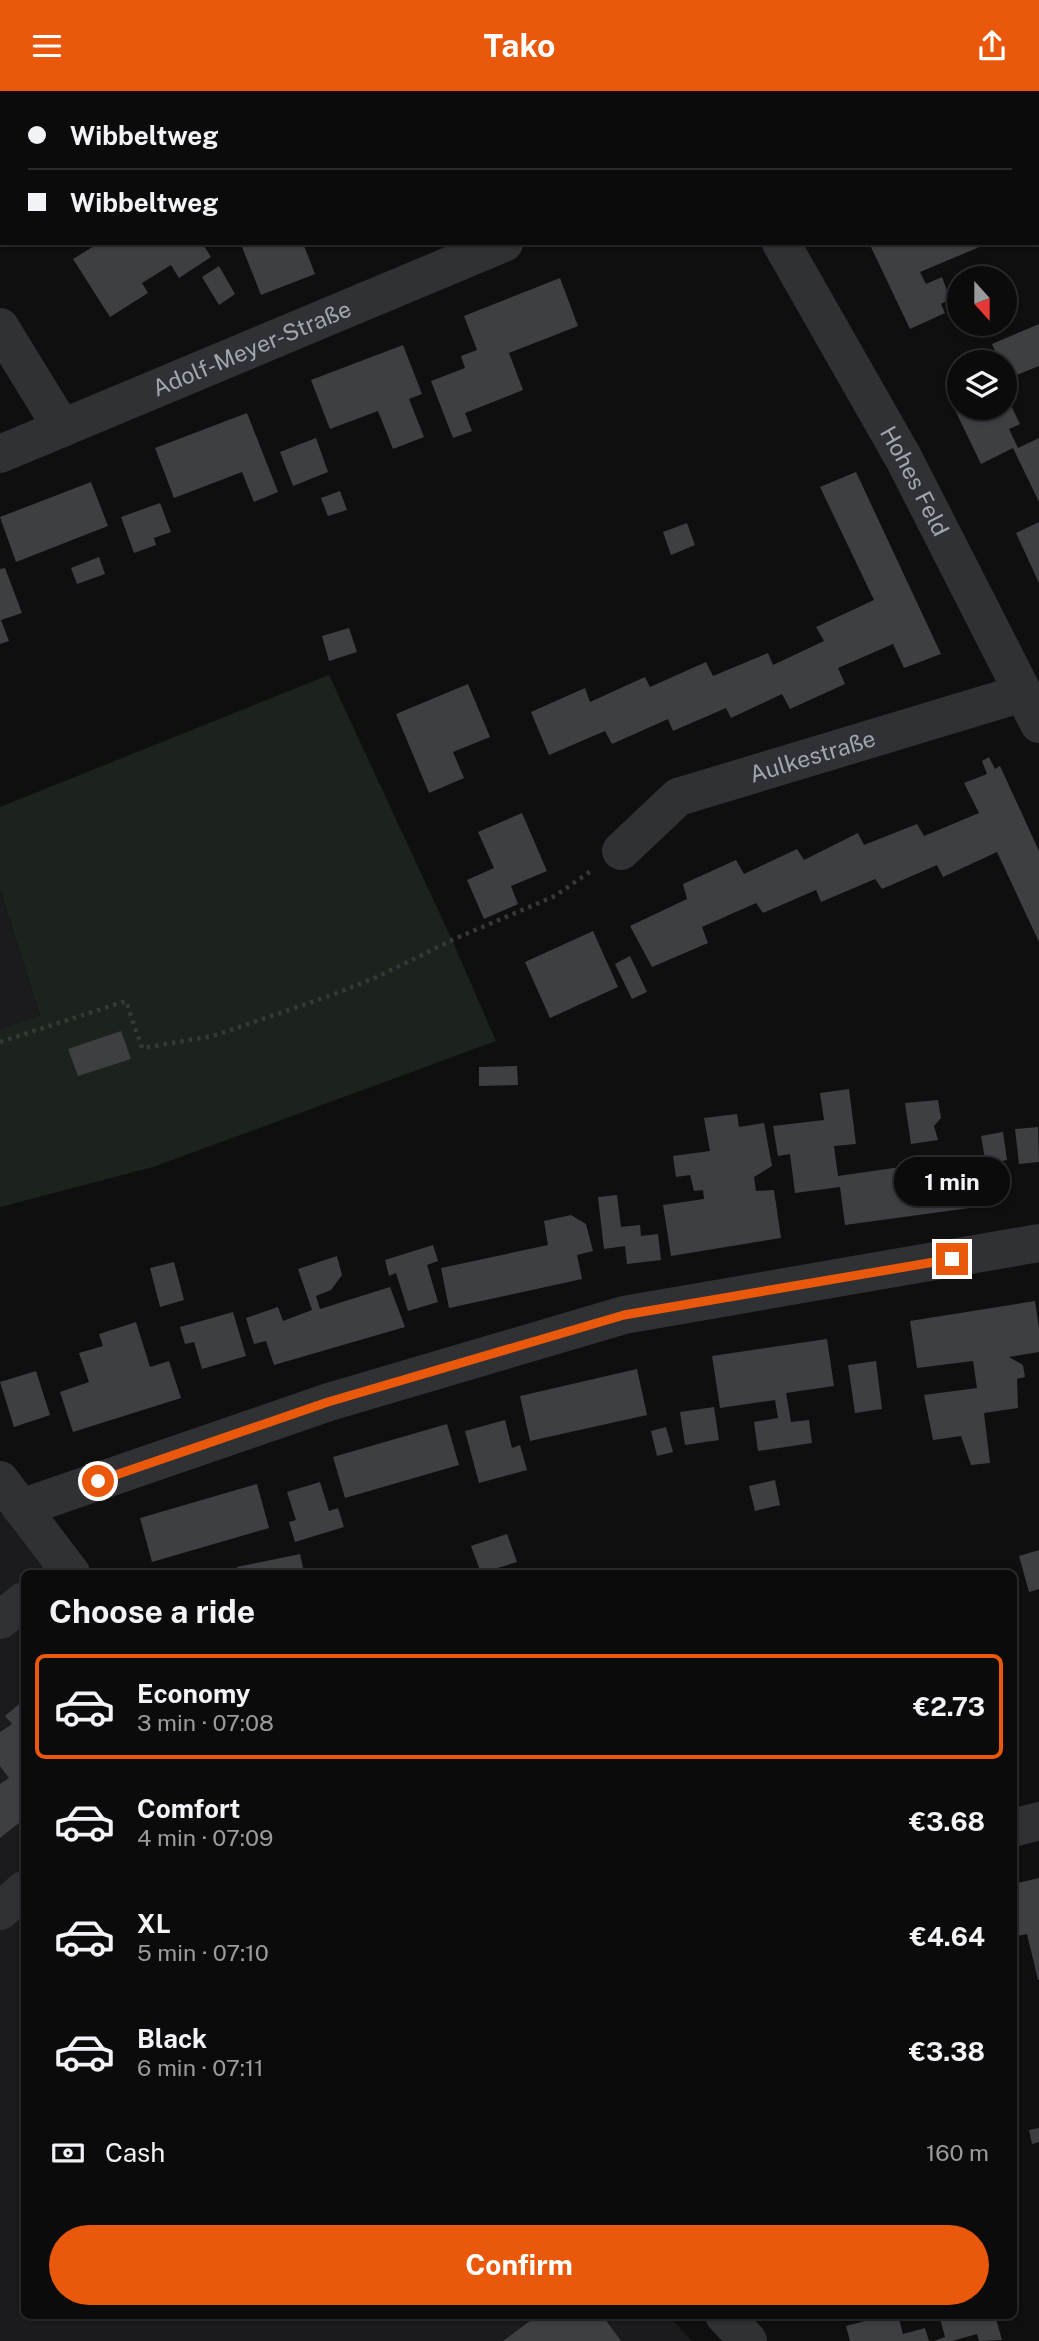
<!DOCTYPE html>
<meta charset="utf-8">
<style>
body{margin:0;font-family:"Public Sans",sans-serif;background:#19191a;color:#f1f3f6;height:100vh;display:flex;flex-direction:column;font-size:26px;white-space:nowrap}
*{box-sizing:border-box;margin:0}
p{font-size:23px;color:#9a9b9d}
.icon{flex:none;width:38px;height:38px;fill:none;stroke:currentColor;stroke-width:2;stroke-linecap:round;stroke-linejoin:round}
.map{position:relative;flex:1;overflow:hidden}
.panel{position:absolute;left:21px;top:1479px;width:996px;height:749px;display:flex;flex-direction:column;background:#0b0b0c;border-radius:10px;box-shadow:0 2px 5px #0004,0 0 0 2px #2b2b2d}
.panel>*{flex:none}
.top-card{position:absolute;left:0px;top:0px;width:1040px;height:154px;box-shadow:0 2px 5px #0004,0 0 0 2px #2b2b2d;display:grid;align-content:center;height:154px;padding:0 28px;background:#0b0b0c}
.needle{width:46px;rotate:159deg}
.fabs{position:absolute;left:947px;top:175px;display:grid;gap:14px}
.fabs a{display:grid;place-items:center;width:70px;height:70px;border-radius:50%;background:#0b0b0c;box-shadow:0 2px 5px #0004,0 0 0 2px #2b2b2d;font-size:35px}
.end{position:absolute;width:32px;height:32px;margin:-16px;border:9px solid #ea580c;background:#fff;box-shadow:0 0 0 4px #fff}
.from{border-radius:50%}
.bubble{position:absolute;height:49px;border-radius:24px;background:#0b0b0c;box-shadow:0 2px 5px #0004,0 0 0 2px #2b2b2d;font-size:23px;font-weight:700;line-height:49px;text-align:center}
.top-card b{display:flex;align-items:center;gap:24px;height:66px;font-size:26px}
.top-card b+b{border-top:2px solid #2b2b2d}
.top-card i{width:18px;height:18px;background:#f1f3f6}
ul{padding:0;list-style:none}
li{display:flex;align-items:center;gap:21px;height:105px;margin:0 14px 10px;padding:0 14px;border:4px solid transparent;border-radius:10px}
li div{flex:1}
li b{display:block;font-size:26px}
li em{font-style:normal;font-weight:700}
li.current{border-color:#ea580c}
li>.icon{width:63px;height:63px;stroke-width:1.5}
h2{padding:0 28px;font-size:32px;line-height:84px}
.pay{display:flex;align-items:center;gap:18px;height:77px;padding:0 28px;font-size:26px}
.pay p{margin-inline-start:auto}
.cta{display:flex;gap:14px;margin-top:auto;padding:14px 28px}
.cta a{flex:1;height:80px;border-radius:42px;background:#ea580c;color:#fff;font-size:28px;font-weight:700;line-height:80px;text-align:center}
header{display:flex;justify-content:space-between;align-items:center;height:91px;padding:0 28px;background:#ea580c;color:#fff;font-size:32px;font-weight:700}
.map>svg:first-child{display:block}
.built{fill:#1b1b1d}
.green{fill:#1b231c}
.building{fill:#3e3f43}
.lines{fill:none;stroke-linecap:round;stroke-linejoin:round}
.path{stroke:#36383c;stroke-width:4.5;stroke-dasharray:3.5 5;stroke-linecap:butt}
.minor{stroke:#303135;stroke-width:38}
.route{stroke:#ea580c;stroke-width:9}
.labels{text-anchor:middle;stroke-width:5;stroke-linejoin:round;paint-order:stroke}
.street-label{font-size:23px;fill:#a0a7b1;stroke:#0a0a0b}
</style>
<header><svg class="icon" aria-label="menu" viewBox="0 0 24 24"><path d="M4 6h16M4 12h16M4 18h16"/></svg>Tako<svg class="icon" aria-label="share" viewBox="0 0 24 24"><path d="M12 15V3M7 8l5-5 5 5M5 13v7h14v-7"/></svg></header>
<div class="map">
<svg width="1039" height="2250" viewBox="0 0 1039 2250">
<rect width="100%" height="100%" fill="#0f0f10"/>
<g class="built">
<path d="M0,798l40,128 -40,12z"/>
<path d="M0,1421l47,61h-23v742h644l24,26h-692z"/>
</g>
<path class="green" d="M329,584l123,265 44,101 -343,126 -153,40v-178l40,-13 -40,-127v-82z"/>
<g class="building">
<path d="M99,152h13l3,4 6,-4h87l-4,3 7,11 -32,21 -8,-13 -29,18 6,10 -38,24 -37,-58z"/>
<path d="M251,152h52l12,31 -54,21 -19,-48z"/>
<path d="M869,152h120l-69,29 6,12 16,-7 8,22 -9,5 4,9 -35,16z"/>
<path d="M219,175l16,28 -16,11 -17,-28z"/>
<path d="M560,187l18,48 -69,27 14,37 -58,23 7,18 -19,7 -22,-57 34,-13 -4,-12 16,-6 -13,-34z"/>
<path d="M1039,233v42l-32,13 -3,-17h-4l-8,-18z"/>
<path d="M403,254l19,49 -13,5 15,38 -31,12 -15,-38 -48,18 -19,-49z"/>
<path d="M1004,300l16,33 -11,5 9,19 21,-10v64l-26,-54 -32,16 -27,-56 5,-3v3h45z"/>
<path d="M247,322l31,79 -24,10 -12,-30 -68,26 -19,-50z"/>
<path d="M316,347l12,34 -35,14 -13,-34z"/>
<path d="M856,381l85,182 -37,14 -11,-24 -55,24 7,16 -55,25 -8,-15 -51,24 -5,-10 -53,23 -5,-12 -56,25 -7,-13 -56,24 -18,-43 54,-24 5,14 55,-25 5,10 56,-25 7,14 55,-23 5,12 51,-24 -8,-14 58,-27 -54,-113z"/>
<path d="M91,391l17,44 -92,36 -16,-45z"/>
<path d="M340,400l7,19 -19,6 -7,-18z"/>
<path d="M160,412l11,29 -17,6 2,7 -22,8 -13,-36z"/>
<path d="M1039,431v61l-23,-50z"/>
<path d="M687,432l8,22 -24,10 -8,-23z"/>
<path d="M99,466l6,17 -28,10 -6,-16z"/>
<path d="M5,477l17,45 -21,7 8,21 -9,3v-75z"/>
<path d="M349,537l8,24 -28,9 -7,-25z"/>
<path d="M468,593l22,53 -37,15 11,26 -35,15 -33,-79z"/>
<path d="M989,666l6,12 5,-3 39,85v91l-42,-90 -54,25 -6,-12 -55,24 -7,-10 -54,23 -5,-12 -53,23 -7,-10 -54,24 6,16 -56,24 -22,-41 57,-27 -4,-15 53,-24 8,14 53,-25 7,11 54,-27 6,12 53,-21 7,12 55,-23 -15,-30 23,-9 -5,-13z"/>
<path d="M522,722l25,58 -36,15 7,18 -34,15 -17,-39 27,-12 -16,-36z"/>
<path d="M593,840l25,56 -68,31 -25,-56z"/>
<path d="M630,865l17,36 -15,7 -17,-35z"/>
<path d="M121,940l10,28 -53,17 -10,-27z"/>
<path d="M517,975l1,19 -39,1v-19z"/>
<path d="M849,998l7,55 -22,2 4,30 132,-19 7,50 -132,18 -5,-38 -45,6 -5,-39 -12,2 -5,-30 51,-6 -4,-27z"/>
<path d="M938,1009l3,18 -7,8 4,14 -27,4 -6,-41z"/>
<path d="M737,1023l2,13 25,-4 8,43 -18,11 2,14 18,-1 7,48 -110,18 -8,-51 41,-6 -1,-9 -9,1 -4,-16 -14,2 -3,-21 37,-5 -6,-33z"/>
<path d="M1038,1036l1,35 -20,2 -4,-35z"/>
<path d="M1003,1041l4,28 -21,4 -5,-28z"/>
<path d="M617,1104l4,32 19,-2 1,11 17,-2 3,26 -34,4 -2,-18 -21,3 -6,-52z"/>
<path d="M571,1124l15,9 7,27 -16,4 5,24 -133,29 -8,-40 107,-23 -4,-24z"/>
<path d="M433,1154l5,16 -11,4 11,37 -30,9 -12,-38 -7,3 -4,-16z"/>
<path d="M337,1165l5,19 -11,15 -15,6 4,13 70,-22 15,40 -131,38 -8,-24 -12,3 -8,-26 32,-11 5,14 29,-11 -14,-41z"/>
<path d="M174,1171l10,38 -24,7 -10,-39z"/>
<path d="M1035,1210l4,27v24l-30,5 14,8 2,12 -8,2 1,29 -34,5 6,50 -19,2 -10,-29 -28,4 -9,-45 53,-7 -4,-27 -56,7 -7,-47z"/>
<path d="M233,1221l13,44 -44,13 -8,-27 -9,2 -5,-17z"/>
<path d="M136,1231l14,45 19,-6 12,37 -108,34 -13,-40 29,-10 -10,-29 24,-7 -4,-12z"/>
<path d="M827,1248l7,47 -48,7 5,29 18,-2 3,23 -54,8 -4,-29 24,-4 -3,-18 -55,8 -8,-52z"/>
<path d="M876,1270l6,48 -27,4 -7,-48z"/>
<path d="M637,1278l10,46 -117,26 -10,-45z"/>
<path d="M36,1280l14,44 -36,12 -14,-45z"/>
<path d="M714,1316l5,33 -34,5 -5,-33z"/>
<path d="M505,1329l7,28 8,-3 7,25 -48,13 -14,-52z"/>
<path d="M447,1333l12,41 -114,33 -12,-41z"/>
<path d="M666,1336l7,25 -16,4 -6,-25z"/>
<path d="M775,1389l5,25 -25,6 -6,-25z"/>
<path d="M320,1391l9,29 9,-3 6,19 -49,15 -6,-20 7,-2 -9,-28z"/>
<path d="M257,1393l12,44 -117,34 -12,-44z"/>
<path d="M507,1443l10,28 -36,11 -10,-27z"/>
<path d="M1039,1459v39l-10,3 -10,-36z"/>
<path d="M300,1463l4,19h-66l-1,-6z"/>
<path d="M24,1609v119l-24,19v-54l9,-6 -9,-12v-34l12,-8 -7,-8z"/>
<path d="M1039,1787v102h-1l-11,-46 -14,3v-53z"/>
<path d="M1039,2037v14l-7,2 -3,-14z"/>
<path d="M538,2224h64l19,26h-118z"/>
<path d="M868,2224h30l5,19 22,-6 4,13h-79l-4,-15 23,-6z"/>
<path d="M939,2224h56l7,25 -23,1 -2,-7 -25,7h-18l11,-4z"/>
</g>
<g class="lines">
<path class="path" d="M0,951l126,-41 16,47 71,-12 119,-41 45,-18 75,-37 103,-44 36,-25"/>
<g class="minor">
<path d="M688,0l1,2"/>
<path d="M828,2l4,-2"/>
<path id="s1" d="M781,152l123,216 135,265"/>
<path d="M0,236l62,101"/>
<path id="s2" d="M0,363l504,-211"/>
<path id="s3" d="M621,760l57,-54 345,-104"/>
<path d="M0,1389l71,93"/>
<path d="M21,1417l308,-106 295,-87 415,-72"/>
<path d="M0,1529l24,-19"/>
<path d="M1013,1737l26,-7"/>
<path d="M0,1820l24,-21"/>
<path d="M724,2224l24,26"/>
</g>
</g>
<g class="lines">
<path class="route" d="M98,1390l230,-79 296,-87 328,-56"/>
</g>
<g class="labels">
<g class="street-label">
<text dy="8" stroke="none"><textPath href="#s2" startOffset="273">Adolf-Meyer-Straße</textPath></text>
<text dy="8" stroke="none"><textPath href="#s1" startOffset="273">Hohes Feld</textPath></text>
<text dy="8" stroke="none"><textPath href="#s3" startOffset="219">Aulkestraße</textPath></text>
</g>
</g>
</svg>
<div class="fabs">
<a><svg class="needle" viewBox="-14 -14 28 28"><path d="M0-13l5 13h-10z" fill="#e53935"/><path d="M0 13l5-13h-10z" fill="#9a9b9d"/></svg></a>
<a><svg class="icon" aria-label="layers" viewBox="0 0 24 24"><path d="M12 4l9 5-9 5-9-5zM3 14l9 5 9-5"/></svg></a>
</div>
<i class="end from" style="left:98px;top:1390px"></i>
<i class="end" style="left:952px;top:1168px"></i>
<div class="bubble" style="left:894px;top:1066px;width:116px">1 min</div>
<div class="top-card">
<b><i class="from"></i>Wibbeltweg</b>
<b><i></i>Wibbeltweg</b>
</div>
<section class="panel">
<h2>Choose a ride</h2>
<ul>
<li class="current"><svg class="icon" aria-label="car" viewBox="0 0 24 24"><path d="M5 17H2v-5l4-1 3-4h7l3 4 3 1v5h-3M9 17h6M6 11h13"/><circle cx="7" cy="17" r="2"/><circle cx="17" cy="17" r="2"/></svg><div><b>Economy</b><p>3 min · 07:08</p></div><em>€2.73</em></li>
<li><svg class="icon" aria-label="car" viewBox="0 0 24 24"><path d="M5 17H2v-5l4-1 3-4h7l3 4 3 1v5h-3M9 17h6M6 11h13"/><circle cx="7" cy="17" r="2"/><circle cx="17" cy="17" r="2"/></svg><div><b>Comfort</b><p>4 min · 07:09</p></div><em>€3.68</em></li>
<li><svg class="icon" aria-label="car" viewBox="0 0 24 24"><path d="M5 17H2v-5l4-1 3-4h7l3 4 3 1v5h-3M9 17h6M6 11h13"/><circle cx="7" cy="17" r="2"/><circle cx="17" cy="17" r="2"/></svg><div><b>XL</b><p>5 min · 07:10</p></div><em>€4.64</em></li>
<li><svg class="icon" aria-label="car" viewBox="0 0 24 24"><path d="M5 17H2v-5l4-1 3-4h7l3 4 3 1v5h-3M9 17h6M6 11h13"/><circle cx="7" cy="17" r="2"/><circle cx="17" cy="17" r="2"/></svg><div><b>Black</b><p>6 min · 07:11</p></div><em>€3.38</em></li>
</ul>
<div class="pay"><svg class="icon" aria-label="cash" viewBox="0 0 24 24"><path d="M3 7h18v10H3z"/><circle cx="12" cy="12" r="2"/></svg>Cash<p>160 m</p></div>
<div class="cta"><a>Confirm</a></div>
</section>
</div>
